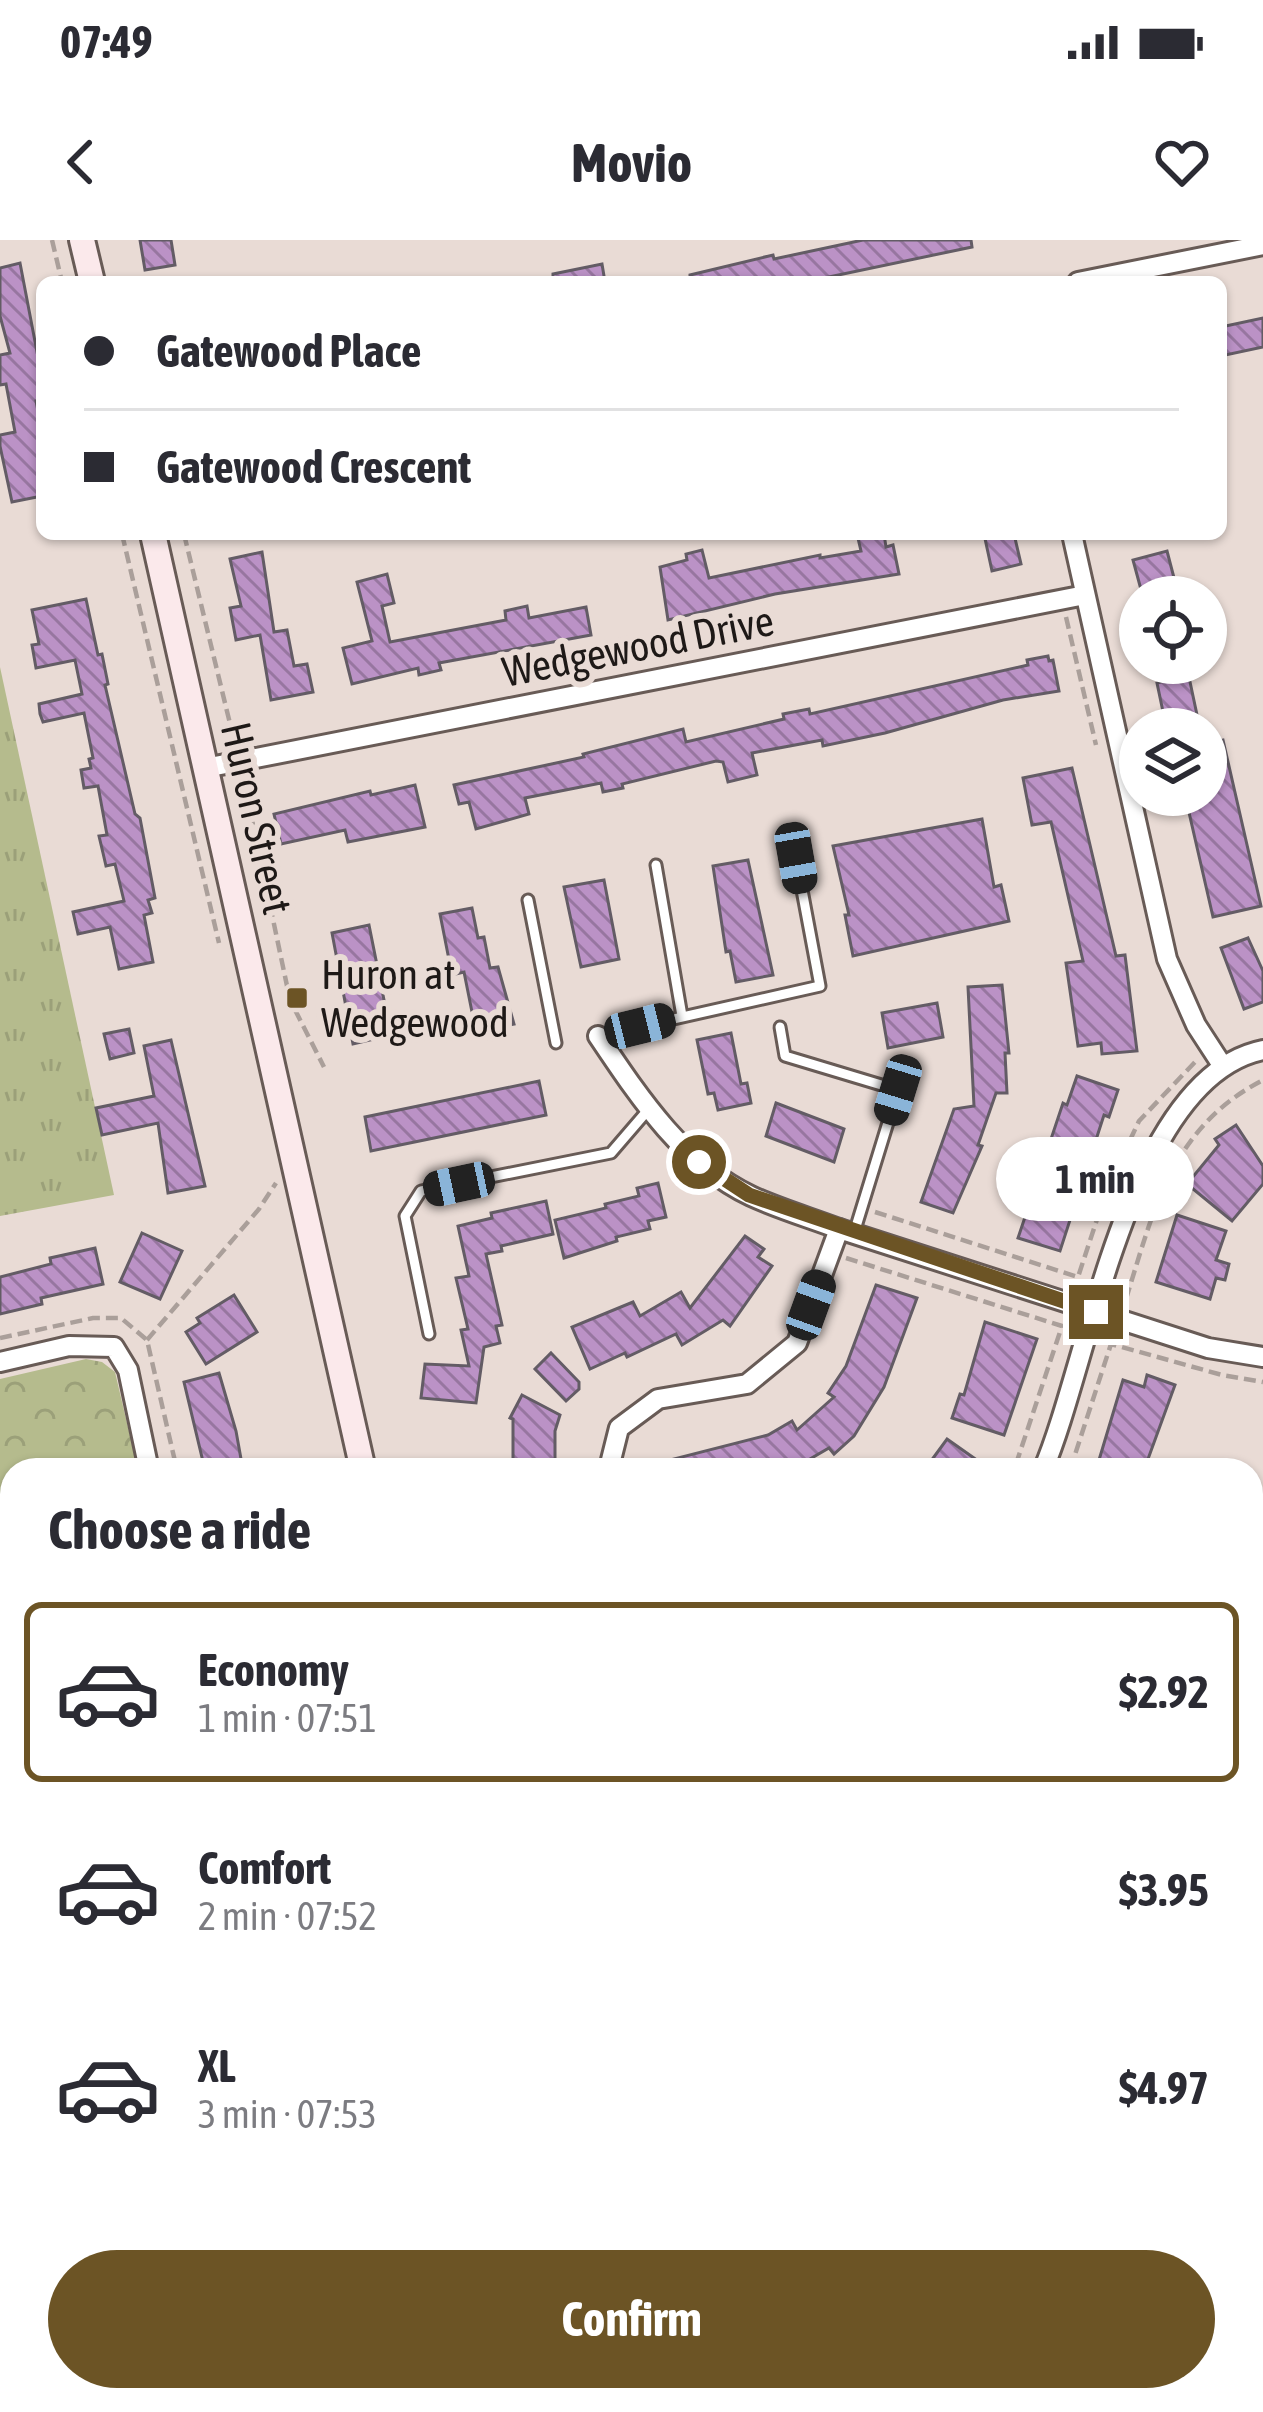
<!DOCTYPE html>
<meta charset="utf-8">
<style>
body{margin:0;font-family:"Asap Condensed",sans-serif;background:#f2f2f3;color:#2b2b33;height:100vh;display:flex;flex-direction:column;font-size:45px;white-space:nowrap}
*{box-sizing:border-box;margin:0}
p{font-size:39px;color:#7c7c81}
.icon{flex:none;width:66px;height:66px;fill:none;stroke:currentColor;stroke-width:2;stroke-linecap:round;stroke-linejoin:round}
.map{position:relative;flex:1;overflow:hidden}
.panel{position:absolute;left:0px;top:1218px;width:1263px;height:954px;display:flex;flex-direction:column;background:#fff;border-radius:36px 36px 0 0;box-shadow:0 3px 9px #0004}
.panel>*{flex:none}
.hud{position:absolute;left:36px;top:36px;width:1191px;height:264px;border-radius:18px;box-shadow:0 3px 9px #0004;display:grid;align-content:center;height:264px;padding:0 48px;background:#fff}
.controls{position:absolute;left:1119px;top:336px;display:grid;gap:24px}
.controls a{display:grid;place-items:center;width:108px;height:108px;border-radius:50%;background:#fff;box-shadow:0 3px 9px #0004;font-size:60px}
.end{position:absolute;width:54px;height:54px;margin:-27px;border:15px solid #6c5425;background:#fff;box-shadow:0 0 0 6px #fff}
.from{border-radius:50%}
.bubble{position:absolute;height:84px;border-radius:42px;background:#fff;box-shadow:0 3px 9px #0004;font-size:39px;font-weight:700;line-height:84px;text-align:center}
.car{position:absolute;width:36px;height:72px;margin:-36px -18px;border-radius:15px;box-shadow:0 0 9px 3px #0007;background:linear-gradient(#222 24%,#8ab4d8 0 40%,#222 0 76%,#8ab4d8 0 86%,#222 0)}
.hud b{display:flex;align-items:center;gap:42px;height:114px;font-size:45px}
.hud b+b{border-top:3px solid #e1e1e2}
.hud i{width:30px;height:30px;background:#2b2b33}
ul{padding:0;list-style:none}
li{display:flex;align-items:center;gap:36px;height:180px;margin:0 24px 18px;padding:0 24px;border:6px solid transparent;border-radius:18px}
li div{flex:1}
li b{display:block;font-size:45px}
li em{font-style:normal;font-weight:700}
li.on{border-color:#6c5425}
li>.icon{width:108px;height:108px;stroke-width:1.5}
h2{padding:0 48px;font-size:54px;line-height:144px}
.cta{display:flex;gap:24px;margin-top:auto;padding:24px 48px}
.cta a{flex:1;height:138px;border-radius:72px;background:#6c5425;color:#fff;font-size:48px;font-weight:700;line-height:138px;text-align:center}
.status{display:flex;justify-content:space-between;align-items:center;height:84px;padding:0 60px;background:#fff;direction:ltr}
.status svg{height:33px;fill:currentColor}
header{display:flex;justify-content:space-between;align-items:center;height:156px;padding:0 48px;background:#fff;font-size:54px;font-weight:700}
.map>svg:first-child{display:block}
.grass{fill:url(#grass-tufts)}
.cemetery{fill:url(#cemetery-stones)}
.park{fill:url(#park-crowns)}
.building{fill:url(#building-back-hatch);stroke:#635c65;stroke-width:3}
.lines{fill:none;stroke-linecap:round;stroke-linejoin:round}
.lane-casing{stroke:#685b56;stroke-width:15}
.street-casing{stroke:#685b56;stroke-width:24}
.secondary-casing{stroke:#685b56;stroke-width:30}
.path{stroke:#aa9f9a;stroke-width:4.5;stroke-dasharray:12 6;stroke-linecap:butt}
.lane{stroke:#fff;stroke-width:9}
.street{stroke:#fff;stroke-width:18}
.secondary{stroke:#fbe9eb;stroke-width:24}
.route{stroke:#6c5425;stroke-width:15}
.poi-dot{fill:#6c5425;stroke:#e9dbd5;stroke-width:4.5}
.labels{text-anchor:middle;stroke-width:12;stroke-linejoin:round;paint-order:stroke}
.street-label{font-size:42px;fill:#1e1917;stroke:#e9dbd5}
.poi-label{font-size:42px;fill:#1e1917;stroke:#e9dbd5;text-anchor:start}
</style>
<div class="status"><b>07:49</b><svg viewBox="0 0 49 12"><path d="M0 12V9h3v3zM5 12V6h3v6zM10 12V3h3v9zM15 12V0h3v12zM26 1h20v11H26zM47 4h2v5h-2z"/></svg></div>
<header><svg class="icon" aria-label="back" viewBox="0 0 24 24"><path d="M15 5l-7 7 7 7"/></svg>Movio<svg class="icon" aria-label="heart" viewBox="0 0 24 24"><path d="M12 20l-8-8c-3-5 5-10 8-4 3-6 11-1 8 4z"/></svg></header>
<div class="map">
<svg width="1263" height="2172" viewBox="0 0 1263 2172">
<defs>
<pattern id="grass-tufts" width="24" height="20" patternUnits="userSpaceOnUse" patternTransform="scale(3)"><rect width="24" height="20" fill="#b5bb8d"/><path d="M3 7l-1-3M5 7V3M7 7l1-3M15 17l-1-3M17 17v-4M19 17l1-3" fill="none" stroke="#9ba079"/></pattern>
<pattern id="cemetery-stones" width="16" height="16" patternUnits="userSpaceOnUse" patternTransform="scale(3)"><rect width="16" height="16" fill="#b5bb8d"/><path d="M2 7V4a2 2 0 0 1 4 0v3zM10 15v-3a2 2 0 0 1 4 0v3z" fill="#9ba079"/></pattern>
<pattern id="park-crowns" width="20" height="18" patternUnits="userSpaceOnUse" patternTransform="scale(3)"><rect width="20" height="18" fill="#b5bb8d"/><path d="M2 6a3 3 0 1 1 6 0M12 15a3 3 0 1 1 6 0" fill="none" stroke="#9ba079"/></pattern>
<pattern id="building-back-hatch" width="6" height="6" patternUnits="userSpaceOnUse" patternTransform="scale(3)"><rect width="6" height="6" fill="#bb92c6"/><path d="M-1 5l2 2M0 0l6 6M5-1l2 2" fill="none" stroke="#9776a0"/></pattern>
</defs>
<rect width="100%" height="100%" fill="#e9dbd5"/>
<path class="grass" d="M0,427l114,528 -114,21z"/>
<path class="cemetery" d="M12,1476v684h560l3,12h-575v-693z"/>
<g class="park">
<path d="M86,1119l16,3 13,10 23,98h-126v76l-12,3v-170z"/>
<path d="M1251,1528l12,4v601l-12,-4z"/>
</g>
<g class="building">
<path d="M140,0h31l4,25 -30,5z"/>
<path d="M863,0h108l1,7 -167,35h-115v-7l83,-20 1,4z"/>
<path d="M20,23l22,115 -1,22 -5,1 6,31v64l-30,6 -12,-56v-11l15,-3 -9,-48 -6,1v-30l10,-2 -10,-37v-48z"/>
<path d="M602,24l3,18h-52v-8z"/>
<path d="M1263,78v29l-42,9v-29z"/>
<path d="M857,294h27l2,13 7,-2 6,29 -124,20 -107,26 -8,-53 27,-7 -1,-6 16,-4 7,28 111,-23v3l41,-7z"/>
<path d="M984,294h30l7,30 -29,7z"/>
<path d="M1167,311l12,46h-36l-10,-37z"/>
<path d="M262,312l12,80 13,-2 7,36 13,-2 6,28 -42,8 -11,-65 -24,5 -6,-32 11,-2 -11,-47z"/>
<path d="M387,334l7,29 -12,3 8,36 116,-22 -1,-9 22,-5 2,12 57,-11 5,28 -152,28 2,7 -22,5 -1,-7 -66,16 -9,-36 29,-7 -15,-59z"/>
<path d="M86,359l12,56 4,-1 6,30 -3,1 30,129 5,4 15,80 -7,2 4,13 -8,2 9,47 -34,7 -9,-42 -32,7 -5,-22 51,-11 -9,-37 -9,2 -3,-13 -4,-17 8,-1 -9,-49 -14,2 -3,-18 10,-2 -2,-9 4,-1 -9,-45 -41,9 -3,-8 -1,-10 43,-10 -7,-34 -39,8 -4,-23 7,-1 -7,-34z"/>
<path d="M1048,416l1,5 4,-1 6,31 -56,9 -118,33 -62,13 -1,-6 -70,13 5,22 -29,7 -5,-20 -7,-1 -94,23 1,4 -20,4 -2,-9 -76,15 4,16 -53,15 -7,-27 -10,2 -5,-19 130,-28 -1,-3 100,-25 3,13 98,-23 -1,-5 26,-5 1,5 218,-49 -1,-5z"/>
<path d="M1164,423h22l14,66 -34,-3 -9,-43 11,-3z"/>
<path d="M1223,500l38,166 -48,11 -28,-122h21v-51z"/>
<path d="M1072,528l44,188 9,-1 12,96 -35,3 -1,-11 -23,3 -12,-83 17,-2 -32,-139 -19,3 -9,-47z"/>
<path d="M415,545l10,42 -77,15 -3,-12 -64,14 -7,-30 96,-23 1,4z"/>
<path d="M982,579l12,68 7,-2 8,36 -156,35 -8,-41h4l-16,-69z"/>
<path d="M748,620l25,115 -37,7 -6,-31 -4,1 -13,-86z"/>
<path d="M604,640l15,79 -38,8 -17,-80z"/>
<path d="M472,668l6,30 6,-1 6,31 8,-1 16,57 -38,8 -12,-60 -12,3 -12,-61z"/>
<path d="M369,685l22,110 -38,9 -21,-111z"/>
<path d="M1248,698l15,33v31l-19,7 -23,-61z"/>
<path d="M1002,745l7,68h-4l2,40h-11l-18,52 4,1 -29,67 -32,-11 33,-93 20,-3 -6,-119z"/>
<path d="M937,763l6,34 -55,11 -6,-35z"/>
<path d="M129,789l5,24 -24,6 -6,-25z"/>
<path d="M731,793l10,51 6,-1 4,20 -33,7 -4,-17 -6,1 -11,-54z"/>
<path d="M171,800l34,146 -37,7 -10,-70 -56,12 -6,-27 58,-12 -10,-50z"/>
<path d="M1077,836l41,14 -9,27 -5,-2 -44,136 -42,-13 45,-135 4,2z"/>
<path d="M539,841l7,34 -175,36 -6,-34z"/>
<path d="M776,863l68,26 -10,33 -68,-26z"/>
<path d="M1236,885l27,41v18l-31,37 -45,-37 32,-39 -4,-6z"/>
<path d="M658,943l8,34 -18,4 2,8 -34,8 1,4 -53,17 -9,-38 51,-12 -1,-4 34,-8 -2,-8z"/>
<path d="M546,961l7,33 -52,12 1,5 -16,3 16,71 -6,1 4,17 -16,4 -8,56 -55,-5 4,-34 44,2 -8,-36 7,-1 -12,-51 13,-2 -11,-50 34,-8 -1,-5z"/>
<path d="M1177,975l49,16 -10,29 13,4 -4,16 -9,-2 -6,21 -54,-17z"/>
<path d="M142,993l40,18 -22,48 -40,-17z"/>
<path d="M745,996l19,13 -6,8 14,9 -42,60 -7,-6 -41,25 -6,-11 -49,23 -2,-4 -35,16 -18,-42 61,-25 7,14 41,-24 9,16z"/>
<path d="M95,1008l8,36 -62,14 1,6 -42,10v-37l51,-13 -1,-6z"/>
<path d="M876,1045l41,13 -33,89 -30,49 -20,18 -5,-6 -38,22h-132l-1,-7 110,-28 24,-14 5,9 37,-33 -6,-4 18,-27z"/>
<path d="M234,1055l23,37 -51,32 -20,-32 14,-9 -3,-5z"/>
<path d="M985,1082l52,17 -33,96 -52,-17 8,-24 4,1z"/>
<path d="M551,1113l28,29v7l-13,12 -31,-32z"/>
<path d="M219,1133l17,58 7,39h-38l-21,-88z"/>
<path d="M1147,1135l28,10 -31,85h-48l27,-90 21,7z"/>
<path d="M522,1155l38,20 -5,16v39h-42v-51l-3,-1z"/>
<path d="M947,1199l44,31h-47l-13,-9z"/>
</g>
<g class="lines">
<defs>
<g id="lane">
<path d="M656,625l26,151"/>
<path d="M528,660l28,143"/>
<path d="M780,787l5,29 113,34 -44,143"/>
<path d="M598,796l222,-50 -24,-128"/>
<path d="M429,1094l-24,-118 16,-25 190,-38 37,-43"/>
</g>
<g id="street">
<path d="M1078,42l185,-37"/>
<path d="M1072,294l95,425 29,66 26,40"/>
<path d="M205,528l880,-173"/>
<path d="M598,796c41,61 84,127 153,160 28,13 59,22 88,33"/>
<path d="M0,1122l69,-16 45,1 14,23 21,100"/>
<path d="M613,1230l-2,-10 8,-32 39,-29 89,-15 50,-41 42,-114 369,119 55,9"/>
<path d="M1043,1230c47,-109 86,-393 220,-420"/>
<path d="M0,1326l12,-2"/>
<path d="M849,2160l3,12"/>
<path d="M1211,2172l3,-12"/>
</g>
<g id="secondary">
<path d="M82,0l10,42"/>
<path d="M153,294l210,936"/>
<path d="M608,2160l3,12"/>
<path d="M1242,2160l21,9"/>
<path d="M745,2172l60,-12"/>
</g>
</defs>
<use href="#lane" class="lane-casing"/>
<use href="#street" class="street-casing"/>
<use href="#secondary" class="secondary-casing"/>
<g class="path">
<path d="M52,0l10,42"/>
<path d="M122,294l97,409"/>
<path d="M184,294l49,202"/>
<path d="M1066,377l30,128"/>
<path d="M244,542l46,218 34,67"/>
<path d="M875,972l203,65 29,-88 32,-68 56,-59"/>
<path d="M846,1018l216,68 -48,144"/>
<path d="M1126,1059c28,-90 46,-172 137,-219"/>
<path d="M0,1098l93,-20h28l26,22 30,130"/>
<path d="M147,1100l112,-131 17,-26"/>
<path d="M1070,1230l41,-126 111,31 41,7"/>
<path d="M0,1350l12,-2"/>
<path d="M1251,1606l12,1"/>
<path d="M1251,1996l12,3"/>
<path d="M1251,2073l12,-6"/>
<path d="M1251,2136l12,4"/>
<path d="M1256,2137l7,-11"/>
<path d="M1150,2160l41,10"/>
<path d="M873,2171l65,-11"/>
</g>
<use href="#lane" class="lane"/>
<use href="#street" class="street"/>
<use href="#secondary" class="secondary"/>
</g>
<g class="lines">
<path class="route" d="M699,922l50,33 347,117"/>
</g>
<rect class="poi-dot" x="285" y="746" width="24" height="24" rx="6"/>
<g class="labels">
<g class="street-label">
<text transform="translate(638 406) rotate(-11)" y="15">Wedgewood Drive</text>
<text transform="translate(257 578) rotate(77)" y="15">Huron Street</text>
</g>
<g class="poi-label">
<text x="321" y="749">Huron at<tspan x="321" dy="48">Wedgewood</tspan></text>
</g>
</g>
</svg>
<div class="controls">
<a><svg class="icon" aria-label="locate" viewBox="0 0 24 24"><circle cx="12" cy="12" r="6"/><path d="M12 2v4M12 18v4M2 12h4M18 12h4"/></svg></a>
<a><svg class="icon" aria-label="layers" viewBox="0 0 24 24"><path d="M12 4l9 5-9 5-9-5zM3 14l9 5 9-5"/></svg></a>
</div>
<i class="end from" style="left:699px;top:922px"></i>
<i class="end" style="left:1096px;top:1072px"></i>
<div class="bubble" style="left:996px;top:897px;width:198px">1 min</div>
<i class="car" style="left:796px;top:618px;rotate:170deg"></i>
<i class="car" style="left:640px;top:786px;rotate:76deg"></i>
<i class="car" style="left:898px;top:850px;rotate:197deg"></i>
<i class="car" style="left:459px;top:944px;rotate:258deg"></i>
<i class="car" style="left:811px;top:1065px;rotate:20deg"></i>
<div class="hud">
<b><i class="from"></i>Gatewood Place</b>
<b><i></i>Gatewood Crescent</b>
</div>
<section class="panel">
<h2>Choose a ride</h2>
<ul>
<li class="on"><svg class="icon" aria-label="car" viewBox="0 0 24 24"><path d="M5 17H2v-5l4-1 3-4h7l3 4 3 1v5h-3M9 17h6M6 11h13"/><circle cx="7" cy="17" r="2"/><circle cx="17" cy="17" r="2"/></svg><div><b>Economy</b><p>1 min · 07:51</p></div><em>$2.92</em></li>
<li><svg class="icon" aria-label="car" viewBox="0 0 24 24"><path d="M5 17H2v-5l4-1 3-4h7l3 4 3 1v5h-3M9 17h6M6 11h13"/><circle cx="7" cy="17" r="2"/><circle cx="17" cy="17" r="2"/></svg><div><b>Comfort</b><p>2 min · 07:52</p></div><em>$3.95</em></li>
<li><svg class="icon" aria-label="car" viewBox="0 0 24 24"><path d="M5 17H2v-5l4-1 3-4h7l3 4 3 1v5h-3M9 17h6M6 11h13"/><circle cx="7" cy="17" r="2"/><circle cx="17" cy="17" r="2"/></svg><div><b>XL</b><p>3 min · 07:53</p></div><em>$4.97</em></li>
</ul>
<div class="cta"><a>Confirm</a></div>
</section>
</div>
